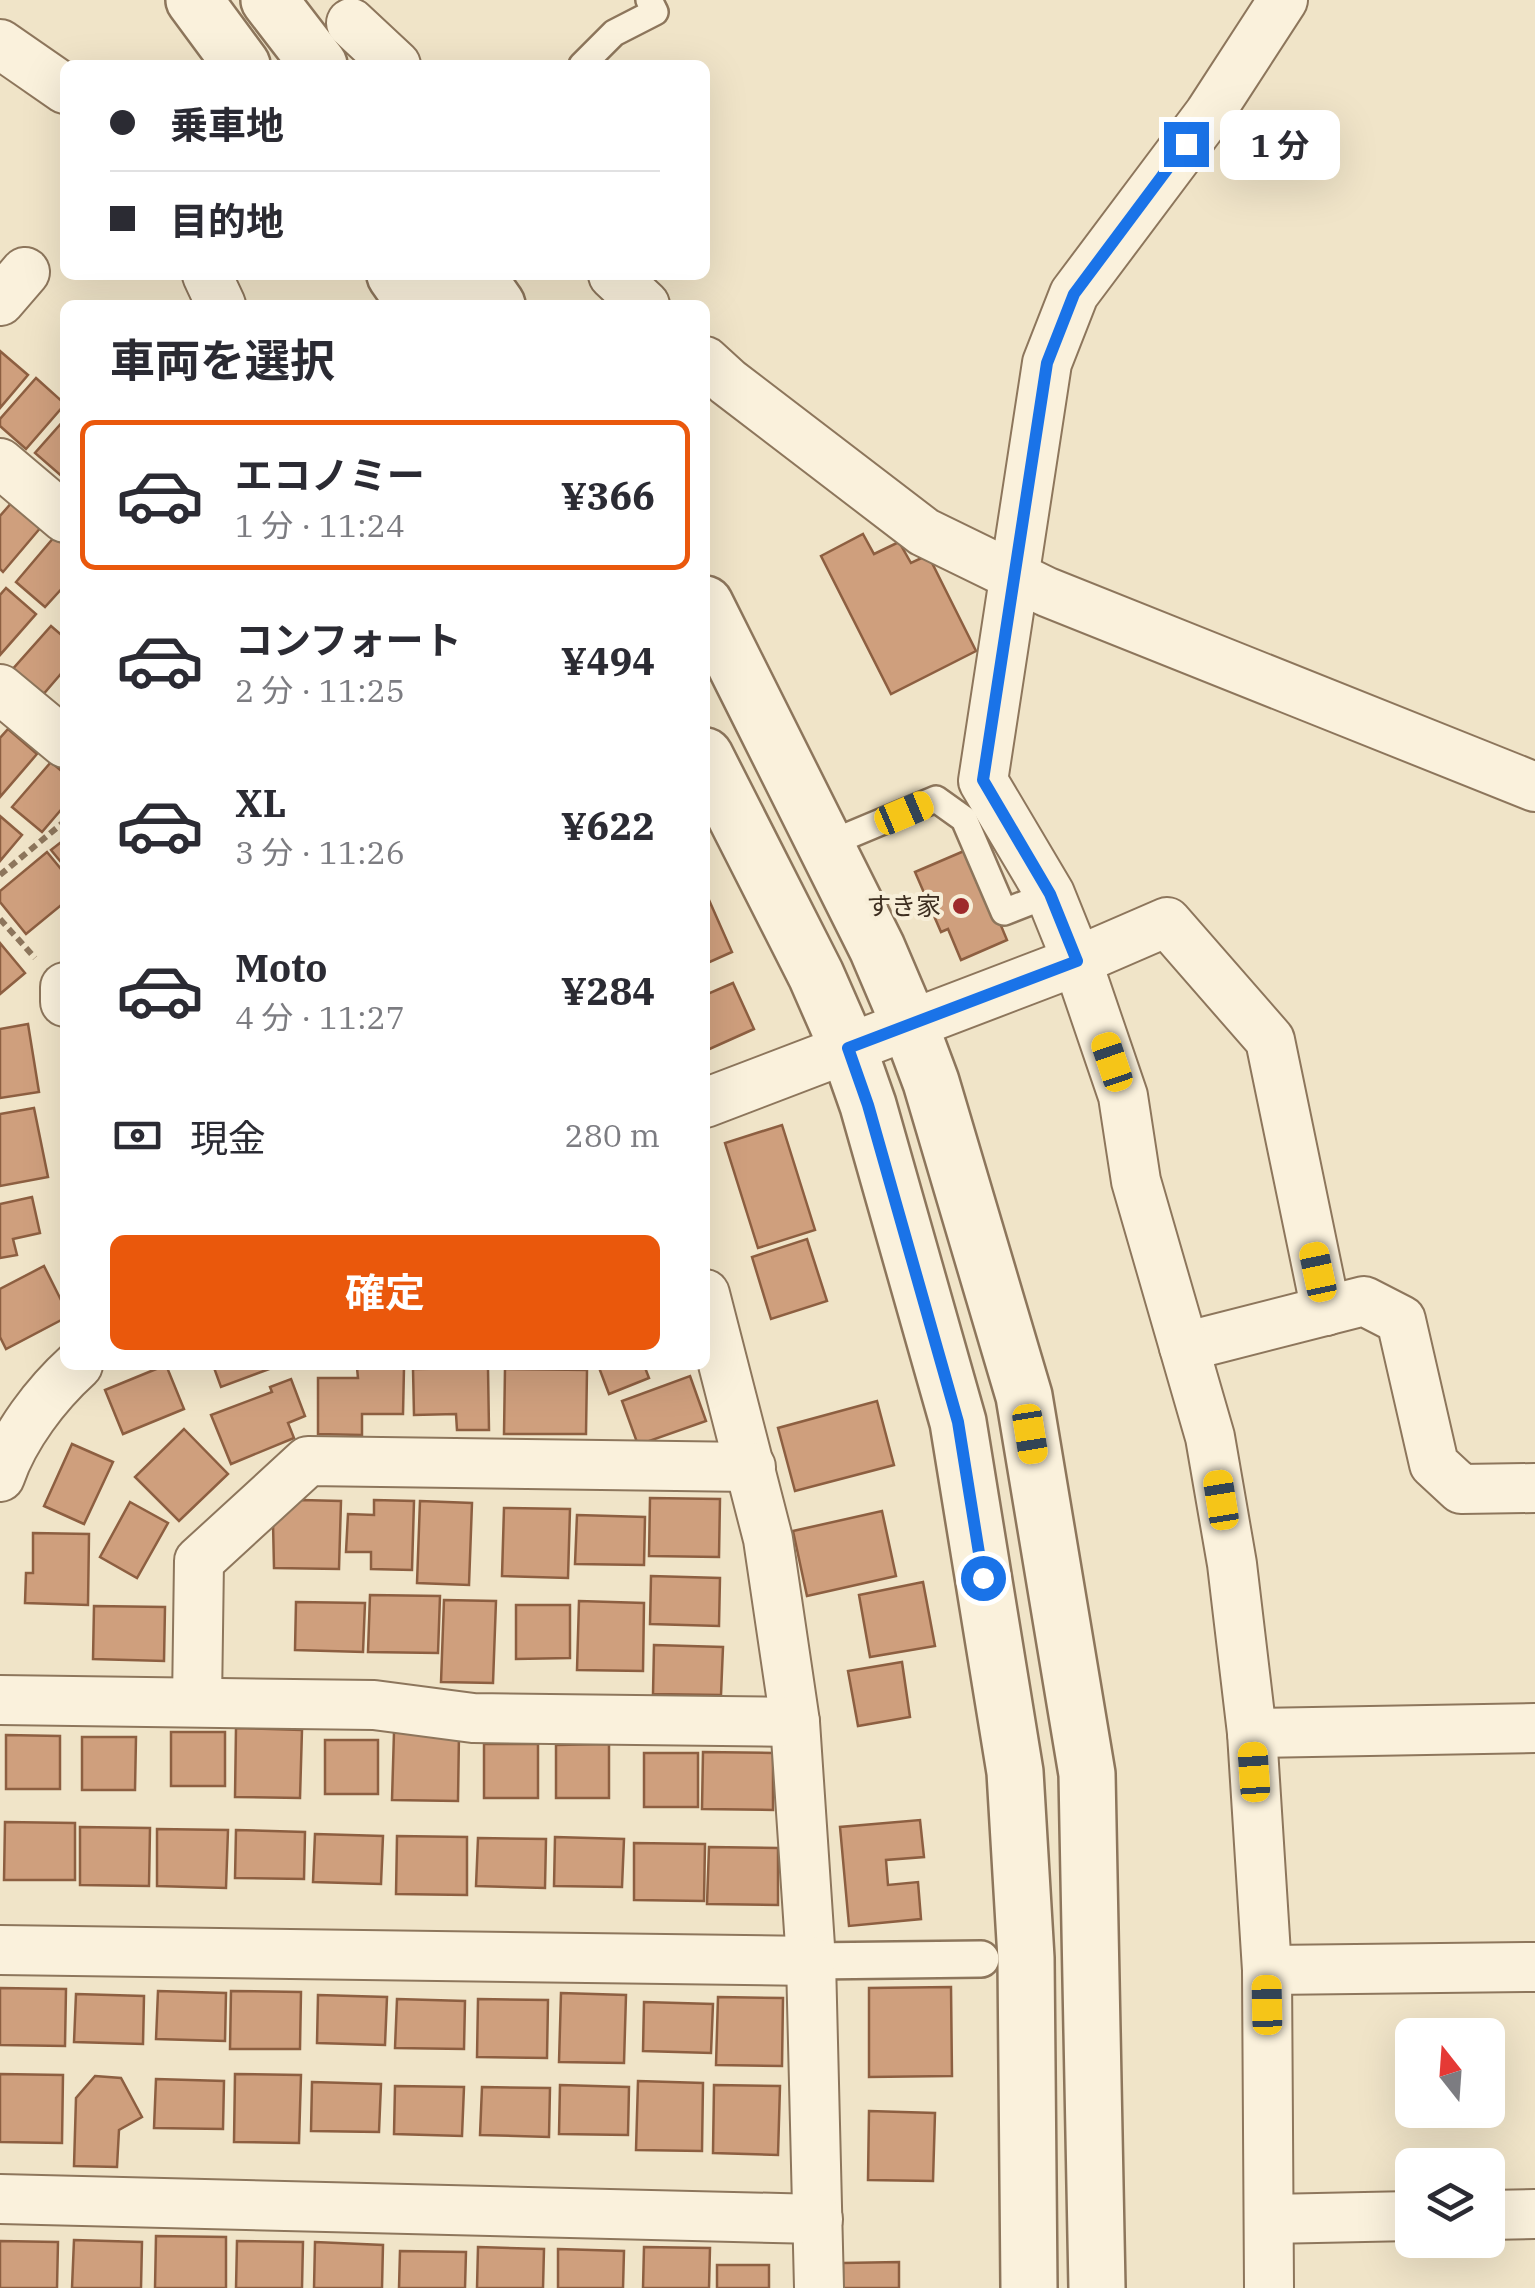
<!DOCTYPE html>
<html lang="ja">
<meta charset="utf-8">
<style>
body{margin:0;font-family:"IBM Plex Serif","Noto Sans JP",serif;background:#f2f2f3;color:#2b2b33;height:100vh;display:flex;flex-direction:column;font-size:38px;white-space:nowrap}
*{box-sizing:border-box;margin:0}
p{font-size:32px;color:#7c7c81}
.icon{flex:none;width:55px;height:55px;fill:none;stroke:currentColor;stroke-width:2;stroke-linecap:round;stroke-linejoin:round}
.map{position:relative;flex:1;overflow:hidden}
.panel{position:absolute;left:60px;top:300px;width:650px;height:1070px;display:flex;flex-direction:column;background:#fff;border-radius:15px;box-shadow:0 10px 40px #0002}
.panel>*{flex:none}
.banner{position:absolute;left:60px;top:60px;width:650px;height:220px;border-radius:15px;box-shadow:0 10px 40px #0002;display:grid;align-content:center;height:220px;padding:0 50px;background:#fff}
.needle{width:65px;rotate:343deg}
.controls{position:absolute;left:1395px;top:2018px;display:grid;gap:20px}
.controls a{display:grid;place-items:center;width:110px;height:110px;border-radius:15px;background:#fff;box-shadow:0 10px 40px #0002;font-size:50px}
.end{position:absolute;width:45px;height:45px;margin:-22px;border:12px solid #1a73e8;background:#fff;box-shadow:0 0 0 5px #fff}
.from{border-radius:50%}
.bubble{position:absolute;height:70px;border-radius:15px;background:#fff;box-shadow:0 10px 40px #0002;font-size:32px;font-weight:700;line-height:70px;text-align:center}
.car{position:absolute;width:30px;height:60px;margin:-30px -15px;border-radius:12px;box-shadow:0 0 8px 2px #0007;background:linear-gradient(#f5c518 24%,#345 0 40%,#f5c518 0 76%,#345 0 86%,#f5c518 0)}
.banner b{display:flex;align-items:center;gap:35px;height:95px;font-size:38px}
.banner b+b{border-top:2px solid #e1e1e2}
.banner i{width:25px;height:25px;background:#2b2b33}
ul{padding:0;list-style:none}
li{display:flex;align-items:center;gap:30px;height:150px;margin:0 20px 15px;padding:0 30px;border:5px solid transparent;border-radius:15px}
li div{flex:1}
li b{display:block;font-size:38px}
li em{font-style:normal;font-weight:700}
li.active{border-color:#ea580c}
li>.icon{width:90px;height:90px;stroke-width:1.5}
h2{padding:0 50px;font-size:45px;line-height:120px}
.pay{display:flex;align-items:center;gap:25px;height:110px;padding:0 50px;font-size:38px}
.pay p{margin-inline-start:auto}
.primary-button{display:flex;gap:20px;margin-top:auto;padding:20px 50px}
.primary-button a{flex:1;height:115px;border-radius:15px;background:#ea580c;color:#fff;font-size:40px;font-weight:700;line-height:115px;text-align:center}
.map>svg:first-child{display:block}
.building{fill:#cf9f7d;stroke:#8d5f41;stroke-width:2.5}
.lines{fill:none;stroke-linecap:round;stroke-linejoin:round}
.service-casing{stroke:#8d765c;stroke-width:30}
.pedestrian-casing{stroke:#8d765c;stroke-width:40}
.minor-casing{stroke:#8d765c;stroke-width:52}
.tertiary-casing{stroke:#8d765c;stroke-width:60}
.path{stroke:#8d765c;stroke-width:6;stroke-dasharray:8 5;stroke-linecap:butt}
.service{stroke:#faf1dc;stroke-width:25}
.pedestrian{stroke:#faf1dc;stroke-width:35}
.minor{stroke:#faf1dc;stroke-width:48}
.tertiary{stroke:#faf1dc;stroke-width:55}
.route{stroke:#1a73e8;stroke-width:12}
.poi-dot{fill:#9e2a2b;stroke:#f7eed8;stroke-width:4}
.labels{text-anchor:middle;stroke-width:8;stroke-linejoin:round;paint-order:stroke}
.poi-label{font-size:25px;fill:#3d2e20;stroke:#f7eed8;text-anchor:end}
</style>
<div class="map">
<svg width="1535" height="2288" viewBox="0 0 1535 2288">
<rect width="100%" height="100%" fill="#f0e4c8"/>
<g class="building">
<path d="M0,351l28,24 -28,33z"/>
<path d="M36,378l29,26 -39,45 -26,-23v-7z"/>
<path d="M65,419v60l-30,-26z"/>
<path d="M13,501l29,25 -39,46 -3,-3v-53z"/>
<path d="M863,534l11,20 25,-12 12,21 17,-8 48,96 -85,43 -70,-138z"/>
<path d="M55,536l10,9v40l-20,22 -29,-25z"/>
<path d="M6,588l30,26 -36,41v-60z"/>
<path d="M51,626l14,12v31l-24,28 -30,-26z"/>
<path d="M8,729l29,25 -37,43v-59z"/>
<path d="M51,762l14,12v31l-23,27 -30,-25z"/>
<path d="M0,816l22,19 -22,26z"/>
<path d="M65,839v28l-14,-17z"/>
<path d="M964,851l13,32 5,-3 25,60 -46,20 -13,-31 -7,3 -26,-60z"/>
<path d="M47,852l18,22v28l-39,32 -26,-32v-11z"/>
<path d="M709,900l23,52 -27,12v-62z"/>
<path d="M0,943l25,30 -25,21z"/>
<path d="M733,983l21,46 -49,22v-56z"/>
<path d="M28,1024l11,68 -39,6v-69z"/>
<path d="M34,1108l14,69 -48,9v-72z"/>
<path d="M782,1125l33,105 -57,18 -33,-105z"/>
<path d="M32,1197l8,36 -27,6 4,16 -17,3v-54z"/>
<path d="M807,1239l20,62 -56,18 -19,-62z"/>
<path d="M44,1266l21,42v10l-59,31 -6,-12v-48z"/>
<path d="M166,1365l18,44 -61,25 -18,-44z"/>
<path d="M213,1365h67l-59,22z"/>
<path d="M598,1365h46l5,13 -40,16z"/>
<path d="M357,1368h47l-1,46h-41v21l-44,-1v-56h40z"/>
<path d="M488,1368l1,62h-32l-1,-16 -42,1 -1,-46z"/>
<path d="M505,1369l82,1 -1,64h-82z"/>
<path d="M690,1376l16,45 -68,24 -16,-44z"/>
<path d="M291,1379l14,37 -17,7 6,15 -63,26 -20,-49 61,-23 -2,-5z"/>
<path d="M877,1401l17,64 -99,26 -17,-63z"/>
<path d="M184,1429l44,45 -49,47 -44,-44z"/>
<path d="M72,1444l41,18 -29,62 -40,-18z"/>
<path d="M650,1498l70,1 -1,58 -70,-1z"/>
<path d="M301,1500l40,1 -2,68 -65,-1 -1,-45z"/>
<path d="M374,1500l40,1 -2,69 -41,-1v-17h-25l2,-38 26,1z"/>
<path d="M420,1501l52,2 -3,82 -52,-2z"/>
<path d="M130,1502l38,21 -31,55 -37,-21z"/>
<path d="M504,1508l66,1 -2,69 -66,-2z"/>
<path d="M882,1511l14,65 -89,20 -14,-65z"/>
<path d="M577,1515l68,2 -1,48 -69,-1z"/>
<path d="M33,1533l56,1 -1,71 -63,-2 1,-30h7z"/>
<path d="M651,1576l69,2 -1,48 -69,-2z"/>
<path d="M923,1582l12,64 -65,11 -11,-62z"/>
<path d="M370,1595l70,1 -2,57 -70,-1z"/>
<path d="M444,1600l52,1 -3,82 -52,-1z"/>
<path d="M579,1601l65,2 -1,68 -66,-1z"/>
<path d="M296,1602l69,1 -2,49 -68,-2z"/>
<path d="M516,1605h54v53l-54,1z"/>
<path d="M94,1606l71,1 -1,54 -71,-2z"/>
<path d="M654,1645l69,2 -2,48 -68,-1z"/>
<path d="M902,1662l8,55 -52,9 -10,-55z"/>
<path d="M236,1728l66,2 -2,68 -65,-1z"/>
<rect x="171" y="1732" width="54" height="54"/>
<path d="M394,1732l65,1 -1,68 -66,-1z"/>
<path d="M6,1735l54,1v53h-54z"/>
<path d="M82,1737h54l-1,53h-53z"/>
<rect x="325" y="1740" width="53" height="54"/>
<rect x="484" y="1744" width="54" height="54"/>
<path d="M609,1744v54h-53v-53z"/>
<path d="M703,1752l70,1v57l-71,-1z"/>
<rect x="644" y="1753" width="54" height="54"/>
<path d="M920,1820l4,37 -38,3 2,25 30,-3 3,37 -72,7 -9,-99z"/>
<path d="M5,1822l70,1v57h-71z"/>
<path d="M80,1827l70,1 -1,58 -69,-1z"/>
<path d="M157,1829l71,1 -2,58 -69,-2z"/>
<path d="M236,1830l69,2 -1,47 -69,-1z"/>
<path d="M315,1834l68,2 -2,48 -68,-2z"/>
<path d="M397,1836l70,1v58l-71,-1z"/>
<path d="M555,1837l69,2 -2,48 -68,-1z"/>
<path d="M478,1838l68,1 -1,49 -69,-2z"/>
<path d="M634,1843l71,1 -1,57 -70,-1z"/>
<path d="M709,1847l69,1v57l-71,-1z"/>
<path d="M951,1987l1,89 -83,1v-89z"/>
<path d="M0,1988l66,1 -1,57 -65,-1z"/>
<path d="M158,1991l68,2 -1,48 -69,-2z"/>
<path d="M231,1991l70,1 -1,57h-70z"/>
<path d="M561,1993l65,2 -2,68 -65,-1z"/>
<path d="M76,1994l68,2 -1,48 -69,-2z"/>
<path d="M318,1995l69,2 -2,48 -68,-2z"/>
<path d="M718,1997l65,1 -1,68 -66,-1z"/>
<path d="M397,1999l68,2 -1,48 -69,-1z"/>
<path d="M478,1999l70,1 -1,58 -70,-1z"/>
<path d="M644,2002l69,2 -2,49 -68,-2z"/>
<path d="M0,2074l63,1 -1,68 -62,-1z"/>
<path d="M235,2074l66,1 -2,68 -65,-1z"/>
<path d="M95,2076l26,2 21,39 -23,13 -2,37 -43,-1 2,-68z"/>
<path d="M156,2079l68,2 -1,48 -69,-1z"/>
<path d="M638,2081l65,2 -1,68 -66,-1z"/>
<path d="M312,2082l69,2 -2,48 -68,-1z"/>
<path d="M560,2085l69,2 -1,48 -69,-1z"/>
<path d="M714,2085l66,1 -2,69 -65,-2z"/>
<path d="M395,2086l69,1 -2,49 -68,-2z"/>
<path d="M482,2087l68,1 -1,49 -69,-2z"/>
<path d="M869,2111l66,2 -2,68 -65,-1z"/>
<path d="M156,2236l70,1v51h-71z"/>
<path d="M74,2240l68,2 -1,46h-69z"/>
<path d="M0,2241l58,1 -1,46h-57z"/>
<path d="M237,2241l66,1 -1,46h-66z"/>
<path d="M315,2242l68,3 -1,43h-68z"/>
<path d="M478,2247l66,2 -1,39h-66z"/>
<path d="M644,2247l66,1 -1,40h-66z"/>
<path d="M558,2249l66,2 -1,37h-65z"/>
<path d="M400,2251l66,1 -1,36h-66z"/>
<path d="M899,2262v26h-56v-25z"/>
<rect x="717" y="2265" width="52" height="23"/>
</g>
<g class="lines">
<defs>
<g id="service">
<path d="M582,65l32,-32 41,-21 -6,-12"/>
<path d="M826,845l110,-46 28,20 40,93 46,-18"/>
</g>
<path id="pedestrian" d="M811,1961l170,-2"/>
<g id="minor">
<path d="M351,23l45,42"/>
<path d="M0,44l65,45"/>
<path d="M207,275l14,30"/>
<path d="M613,275l32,30"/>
<path d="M0,301l25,-29"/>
<path d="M408,305l52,-30"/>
<path d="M705,361l23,21 196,150 123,60 488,195"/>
<path d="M0,463l65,55"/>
<path d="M0,689l65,54"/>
<path d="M65,987v15"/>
<path d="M705,1103l372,-142 -27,-67 -67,-113 64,-418 27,-69 135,-180 74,-114"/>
<path d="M705,1294l63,245 27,183 16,239 8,327"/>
<path d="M1184,1347l180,-46 37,19 33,144 27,25 74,-1"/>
<path d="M0,1477c14,-41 46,-83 78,-112"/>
<path d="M0,1700l374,5 99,13 322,4"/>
<path d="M197,1702l2,-141 109,-100 443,6"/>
<path d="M1252,1733l283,-5"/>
<path d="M0,1950l811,11"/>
<path d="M1267,1970l268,-3"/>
<path d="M0,2199l818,20"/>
<path d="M1488,2215l47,-1"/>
<path d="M1269,2219l143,-3"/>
<path d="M1269,2288l-2,-318 -15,-237 -20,-169 -22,-127 -74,-256 -13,-85 -46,-135 90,-39 103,118 56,271"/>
</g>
<g id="tertiary">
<path d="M194,0l48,65"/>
<path d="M269,0l50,65"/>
<path d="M395,275l21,30"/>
<path d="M476,275l21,30"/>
<path d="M705,604l172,344 32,75 22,59 93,314 63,378 10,514"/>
<path d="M705,756l111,219 32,73 20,57 90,317 57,350 11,186 3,330"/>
</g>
</defs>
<use href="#service" class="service-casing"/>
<use href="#pedestrian" class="pedestrian-casing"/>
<use href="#minor" class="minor-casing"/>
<use href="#tertiary" class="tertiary-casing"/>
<g class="path">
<path d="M0,875l65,-54"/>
<path d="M0,919l35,39"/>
</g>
<use href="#service" class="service"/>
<use href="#pedestrian" class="pedestrian"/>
<use href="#minor" class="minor"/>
<use href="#tertiary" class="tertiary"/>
</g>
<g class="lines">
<path class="route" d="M983,1578l-25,-156 -90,-317 -20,-57 229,-87 -27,-67 -67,-114 64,-417 27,-69 112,-150"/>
</g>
<circle class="poi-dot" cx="961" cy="906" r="10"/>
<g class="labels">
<g class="poi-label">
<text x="941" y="915">すき家</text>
</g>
</g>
</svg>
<div class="controls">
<a><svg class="needle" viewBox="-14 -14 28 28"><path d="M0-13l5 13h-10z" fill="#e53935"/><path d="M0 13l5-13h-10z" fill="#7c7c81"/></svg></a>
<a><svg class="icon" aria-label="layers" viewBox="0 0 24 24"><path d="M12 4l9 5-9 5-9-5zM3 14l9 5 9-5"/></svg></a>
</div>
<i class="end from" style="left:983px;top:1578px"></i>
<i class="end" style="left:1186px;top:144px"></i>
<div class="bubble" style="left:1220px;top:110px;width:120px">1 分</div>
<i class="car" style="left:904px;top:813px;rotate:67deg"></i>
<i class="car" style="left:1112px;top:1062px;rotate:341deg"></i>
<i class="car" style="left:1318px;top:1272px;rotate:348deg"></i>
<i class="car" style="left:1030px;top:1434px;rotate:171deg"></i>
<i class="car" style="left:1221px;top:1500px;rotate:351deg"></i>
<i class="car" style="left:1254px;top:1772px;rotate:356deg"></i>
<i class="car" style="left:1267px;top:2005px;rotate:359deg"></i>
<div class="banner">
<b><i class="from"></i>乗車地</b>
<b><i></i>目的地</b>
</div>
<section class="panel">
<h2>車両を選択</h2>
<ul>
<li class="active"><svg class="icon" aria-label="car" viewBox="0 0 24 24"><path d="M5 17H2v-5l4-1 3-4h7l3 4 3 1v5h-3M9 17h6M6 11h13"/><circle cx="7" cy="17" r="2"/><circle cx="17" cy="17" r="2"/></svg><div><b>エコノミー</b><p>1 分 · 11:24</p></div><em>¥366</em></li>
<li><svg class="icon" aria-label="car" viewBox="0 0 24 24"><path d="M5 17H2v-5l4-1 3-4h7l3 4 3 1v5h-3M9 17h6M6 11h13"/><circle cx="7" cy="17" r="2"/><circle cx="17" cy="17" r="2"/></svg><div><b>コンフォート</b><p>2 分 · 11:25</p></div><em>¥494</em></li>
<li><svg class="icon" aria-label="car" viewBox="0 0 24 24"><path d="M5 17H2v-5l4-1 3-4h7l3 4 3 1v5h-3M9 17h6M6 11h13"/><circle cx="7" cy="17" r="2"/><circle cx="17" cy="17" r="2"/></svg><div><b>XL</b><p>3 分 · 11:26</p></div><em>¥622</em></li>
<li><svg class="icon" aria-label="car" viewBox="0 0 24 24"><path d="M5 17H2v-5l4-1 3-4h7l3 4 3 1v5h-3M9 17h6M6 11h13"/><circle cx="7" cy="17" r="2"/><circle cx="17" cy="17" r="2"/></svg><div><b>Moto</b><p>4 分 · 11:27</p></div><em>¥284</em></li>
</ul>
<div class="pay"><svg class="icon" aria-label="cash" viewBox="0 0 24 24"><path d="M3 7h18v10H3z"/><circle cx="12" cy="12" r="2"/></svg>現金<p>280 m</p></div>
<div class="primary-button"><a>確定</a></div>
</section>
</div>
